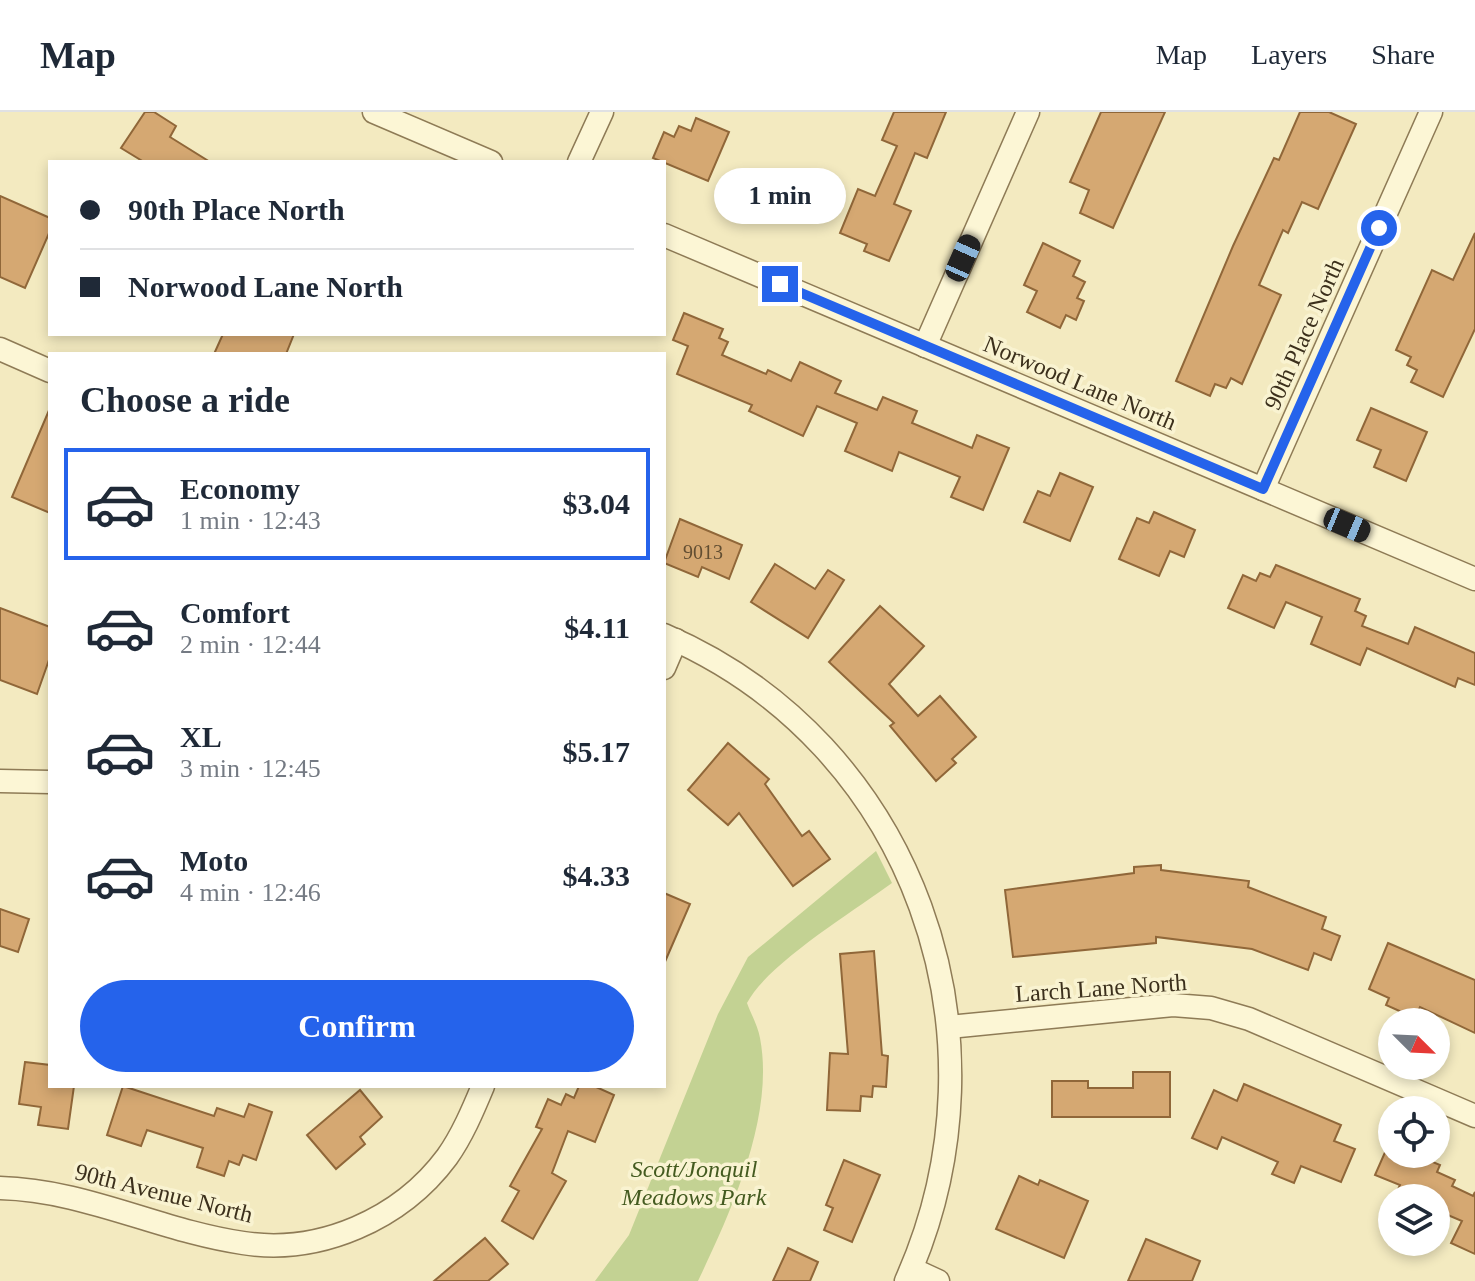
<!DOCTYPE html>
<meta charset="utf-8">
<style>
body{margin:0;font-family:Georgia,serif;background:#f2f2f3;color:#1f2937;height:100vh;display:flex;flex-direction:column;font-size:30px;white-space:nowrap}
*{box-sizing:border-box;margin:0}
p{font-size:26px;color:#747a83}
.icon{flex:none;width:44px;height:44px;fill:none;stroke:currentColor;stroke-width:2;stroke-linecap:round;stroke-linejoin:round}
.map{position:relative;flex:1;overflow:hidden}
.drawer{position:absolute;left:48px;top:240px;width:618px;height:736px;display:flex;flex-direction:column;background:#fff;border-radius:0px;box-shadow:0 4px 12px #0003}
.drawer>*{flex:none}
.hud{position:absolute;left:48px;top:48px;width:618px;height:176px;border-radius:0px;box-shadow:0 4px 12px #0003;display:grid;align-content:center;height:176px;padding:0 32px;background:#fff}
.needle{width:52px;rotate:114deg}
.fabs{position:absolute;left:1378px;top:896px;display:grid;gap:16px}
.fabs a{display:grid;place-items:center;width:72px;height:72px;border-radius:50%;background:#fff;box-shadow:0 4px 12px #0003;font-size:40px}
.end{position:absolute;width:36px;height:36px;margin:-18px;border:10px solid #2563eb;background:#fff;box-shadow:0 0 0 4px #fff}
.from{border-radius:50%}
.bubble{position:absolute;height:56px;border-radius:28px;background:#fff;box-shadow:0 4px 12px #0003;font-size:26px;font-weight:700;line-height:56px;text-align:center}
.car{position:absolute;width:24px;height:48px;margin:-24px -12px;border-radius:10px;box-shadow:0 0 6px 2px #0007;background:linear-gradient(#222 24%,#8ab4d8 0 40%,#222 0 76%,#8ab4d8 0 86%,#222 0)}
.hud b{display:flex;align-items:center;gap:28px;height:76px;font-size:30px}
.hud b+b{border-top:2px solid #e0e1e3}
.hud i{width:20px;height:20px;background:#1f2937}
ul{padding:0;list-style:none}
li{display:flex;align-items:center;gap:24px;height:112px;margin:0 16px 12px;padding:0 16px;border:4px solid transparent;border-radius:0px}
li div{flex:1}
li b{display:block;font-size:30px}
li em{font-style:normal;font-weight:700}
li.current{border-color:#2563eb}
li>.icon{width:72px;height:72px;stroke-width:1.5}
h2{padding:0 32px;font-size:36px;line-height:96px}
.action{display:flex;gap:16px;margin-top:auto;padding:16px 32px}
.action a{flex:1;height:92px;border-radius:48px;background:#2563eb;color:#fff;font-size:32px;font-weight:700;line-height:92px;text-align:center}
header{display:flex;align-items:center;gap:48px;box-sizing:border-box;height:112px;padding:0 40px;background:#fff;border-bottom:2px solid #e0e1e3}
header strong{font-size:38px}
nav{display:flex;gap:44px;margin-inline-start:auto;font-size:28px}
.map>svg:first-child{display:block}
.green{fill:#c3d293}
.building{fill:#d5a872;stroke:#906739;stroke-width:2}
.lines{fill:none;stroke-linecap:round;stroke-linejoin:round}
.street-casing{stroke:#8e7b56;stroke-width:25}
.street{stroke:#fcf6d5;stroke-width:22}
.route{stroke:#2563eb;stroke-width:10}
.labels{text-anchor:middle;stroke-width:7;stroke-linejoin:round;paint-order:stroke}
.number-label{font-size:20px;fill:#624e32}
.street-label{font-size:24px;fill:#3c301c;stroke:#f9f3d1}
.park-label{font-size:24px;font-style:italic;fill:#445b20;stroke:#f9f3d1}
</style>
<header>
<strong>Map</strong>
<nav><a>Map</a><a>Layers</a><a>Share</a></nav>
</header>
<div class="map">
<svg width="1475" height="1169" viewBox="0 0 1475 1169">
<rect width="100%" height="100%" fill="#f3eac0"/>
<path class="green" d="M876,739l16,32c-38,28 -125,81 -145,120 4,11 11,23 13,35 15,78 -29,174 -62,243h-103l34,-46 89,-221 30,-57z"/>
<g class="building">
<path d="M145,0h9l22,14 -6,11 40,25h-66l-23,-14z"/>
<path d="M894,0h52l-19,46 -12,-5 -21,51 17,7 -22,50 -25,-10 3,-7 -27,-11 18,-44 17,7 22,-50 -15,-6z"/>
<path d="M1101,0h64l-52,116 -33,-15 9,-23 -19,-8z"/>
<path d="M1300,0h29l27,12 -38,85 -16,-7 -14,31 -5,-3 -24,55 22,10 -39,89 -11,-6 -5,10 -11,-4 -5,12 -34,-15 57,-135 41,-88 5,2z"/>
<path d="M696,6l33,14 -21,49 -55,-23 11,-26 10,5 5,-11 12,5z"/>
<path d="M0,84l50,22v13l-25,57 -25,-11z"/>
<path d="M1475,121v96l-32,68 -32,-15 6,-12 -10,-5 4,-8 -15,-7 36,-80 21,10z"/>
<path d="M1043,131l37,18 -7,15 12,6 -8,16 7,3 -8,19 -10,-5 -6,13 -33,-16 10,-21 -13,-6z"/>
<path d="M684,201l39,16 -4,9 9,4 -6,13 44,19 2,-4 23,11 9,-19 41,19 -6,12 42,17 6,-13 34,14 -5,12 60,25 5,-13 32,13 -26,62 -32,-13 9,-20 -61,-25 -7,19 -47,-20 12,-28 -40,-17 -14,30 -54,-25 3,-6 -75,-31 11,-28 -15,-6z"/>
<path d="M223,222h71l-8,20h-72z"/>
<path d="M50,296v105l-38,-16z"/>
<path d="M1371,296l56,24 -21,49 -32,-14 7,-17 -24,-10z"/>
<path d="M1060,361l33,14 -23,54 -46,-19 14,-31 12,5z"/>
<path d="M1154,400l41,18 -11,27 -14,-6 -11,25 -40,-17 18,-41 12,5z"/>
<path d="M680,407l62,26 -13,34 -27,-12 -4,10 -34,-14z"/>
<path d="M775,452l40,25 13,-19 16,10 -36,58 -57,-36z"/>
<path d="M1276,453l84,34 -5,12 11,5 -4,10 46,18 7,-17 60,26v32l-17,-7 -3,9 -88,-39 -7,17 -49,-21 11,-27 -36,-15 -12,26 -46,-20 15,-33 13,6 4,-8 10,4z"/>
<path d="M880,494l44,40 -35,38 29,32 22,-20 36,41 -24,22 4,4 -20,18 -46,-55 4,-3 -65,-61z"/>
<path d="M0,496l50,19v30l-13,37 -37,-14z"/>
<path d="M728,631l41,36 -4,5 37,52 7,-5 21,28 -37,27 -54,-73 -11,12 -40,-35z"/>
<path d="M1161,753v5l88,11 -1,6 78,30 -4,12 18,7 -9,24 -17,-7 -6,17 -56,-21 -96,-12v6l-143,14 -8,-67 129,-17v-6z"/>
<path d="M664,781l26,11 -26,60z"/>
<path d="M0,797l29,10 -11,33 -18,-6z"/>
<path d="M1388,831l87,37v53l-55,-26 -5,11 -29,-13 3,-7 -20,-9z"/>
<path d="M874,839l8,104 6,1 -2,31 -13,-1 -1,11 -11,-1 -1,15 -33,-1 3,-57 18,1 -8,-100z"/>
<path d="M25,950l25,3v21h24l-6,43 -30,-4 3,-18 -22,-3z"/>
<path d="M1133,960h37v45h-118v-36h36v7h45z"/>
<path d="M1244,972l97,41 -7,16 21,8 -14,33 -40,-16 -7,17 -22,-9 6,-12 -56,-25 -5,12 -25,-11 22,-48 23,11z"/>
<path d="M123,974l91,30 3,-8 27,9 5,-13 23,8 -16,48 -13,-5 -4,10 -10,-4 -5,15 -27,-9 6,-19 -56,-18 -6,16 -34,-11z"/>
<path d="M579,974h15l20,9 -19,47 -27,-11 -16,42 14,8 -33,58 -31,-18 17,-30 -9,-5 32,-57 -6,-2 12,-28 13,6 5,-11 8,4z"/>
<path d="M360,978l22,27 -22,20 5,7 -29,25 -29,-34z"/>
<path d="M1386,1038l24,10 4,-6 26,11 -3,7 18,8 -3,6 21,10 2,-4v62l-24,-11 11,-22 -26,-11v-12h-42l6,-13 -25,-10z"/>
<path d="M844,1048l36,15 -28,67 -28,-12 9,-22 -7,-3z"/>
<path d="M1019,1064l19,9 2,-5 48,21 -24,57 -68,-29z"/>
<path d="M485,1126l23,26 -20,17h-54z"/>
<path d="M1146,1127l54,22 -8,20h-64z"/>
<path d="M788,1136l30,14 -8,19h-37z"/>
</g>
<g class="lines">
<defs>
<g id="street">
<path d="M374,0l117,50"/>
<path d="M579,50l23,-50"/>
<path d="M664,123l811,344"/>
<path d="M925,234l103,-234"/>
<path d="M0,237l50,22"/>
<path d="M1263,377l168,-377"/>
<path d="M664,523c251,108 352,401 242,646"/>
<path d="M664,556l12,-28"/>
<path d="M0,669l50,1"/>
<path d="M949,915l224,-22 38,3 38,11 226,97"/>
<path d="M0,1076c85,2 160,43 243,55 77,12 158,-24 204,-86 15,-21 26,-47 36,-71"/>
<path d="M912,1157l26,12"/>
</g>
</defs>
<use href="#street" class="street-casing"/>
<use href="#street" class="street"/>
</g>
<g class="lines">
<path class="route" d="M780,172l483,205 116,-261"/>
</g>
<g class="labels">
<g class="number-label">
<text x="703" y="447">9013</text>
</g>
<g class="street-label">
<text transform="translate(1304 222) rotate(-66)" y="8">90th Place North</text>
<text transform="translate(1080 271) rotate(23)" y="8">Norwood Lane North</text>
<text transform="translate(1101 876) rotate(-4)" y="8">Larch Lane North</text>
<text transform="translate(164 1081) rotate(14)" y="8">90th Avenue North</text>
</g>
<g class="park-label">
<text x="694" y="1065">Scott/Jonquil<tspan x="694" dy="28">Meadows Park</tspan></text>
</g>
</g>
</svg>
<div class="fabs">
<a><svg class="needle" viewBox="-14 -14 28 28"><path d="M0-13l5 13h-10z" fill="#e53935"/><path d="M0 13l5-13h-10z" fill="#747a83"/></svg></a>
<a><svg class="icon" aria-label="locate" viewBox="0 0 24 24"><circle cx="12" cy="12" r="6"/><path d="M12 2v4M12 18v4M2 12h4M18 12h4"/></svg></a>
<a><svg class="icon" aria-label="layers" viewBox="0 0 24 24"><path d="M12 4l9 5-9 5-9-5zM3 14l9 5 9-5"/></svg></a>
</div>
<i class="end from" style="left:1379px;top:116px"></i>
<i class="end" style="left:780px;top:172px"></i>
<div class="bubble" style="left:714px;top:56px;width:132px">1 min</div>
<i class="car" style="left:963px;top:146px;rotate:24deg"></i>
<i class="car" style="left:1347px;top:413px;rotate:113deg"></i>
<div class="hud">
<b><i class="from"></i>90th Place North</b>
<b><i></i>Norwood Lane North</b>
</div>
<section class="drawer">
<h2>Choose a ride</h2>
<ul>
<li class="current"><svg class="icon" aria-label="car" viewBox="0 0 24 24"><path d="M5 17H2v-5l4-1 3-4h7l3 4 3 1v5h-3M9 17h6M6 11h13"/><circle cx="7" cy="17" r="2"/><circle cx="17" cy="17" r="2"/></svg><div><b>Economy</b><p>1 min · 12:43</p></div><em>$3.04</em></li>
<li><svg class="icon" aria-label="car" viewBox="0 0 24 24"><path d="M5 17H2v-5l4-1 3-4h7l3 4 3 1v5h-3M9 17h6M6 11h13"/><circle cx="7" cy="17" r="2"/><circle cx="17" cy="17" r="2"/></svg><div><b>Comfort</b><p>2 min · 12:44</p></div><em>$4.11</em></li>
<li><svg class="icon" aria-label="car" viewBox="0 0 24 24"><path d="M5 17H2v-5l4-1 3-4h7l3 4 3 1v5h-3M9 17h6M6 11h13"/><circle cx="7" cy="17" r="2"/><circle cx="17" cy="17" r="2"/></svg><div><b>XL</b><p>3 min · 12:45</p></div><em>$5.17</em></li>
<li><svg class="icon" aria-label="car" viewBox="0 0 24 24"><path d="M5 17H2v-5l4-1 3-4h7l3 4 3 1v5h-3M9 17h6M6 11h13"/><circle cx="7" cy="17" r="2"/><circle cx="17" cy="17" r="2"/></svg><div><b>Moto</b><p>4 min · 12:46</p></div><em>$4.33</em></li>
</ul>
<div class="action"><a>Confirm</a></div>
</section>
</div>
